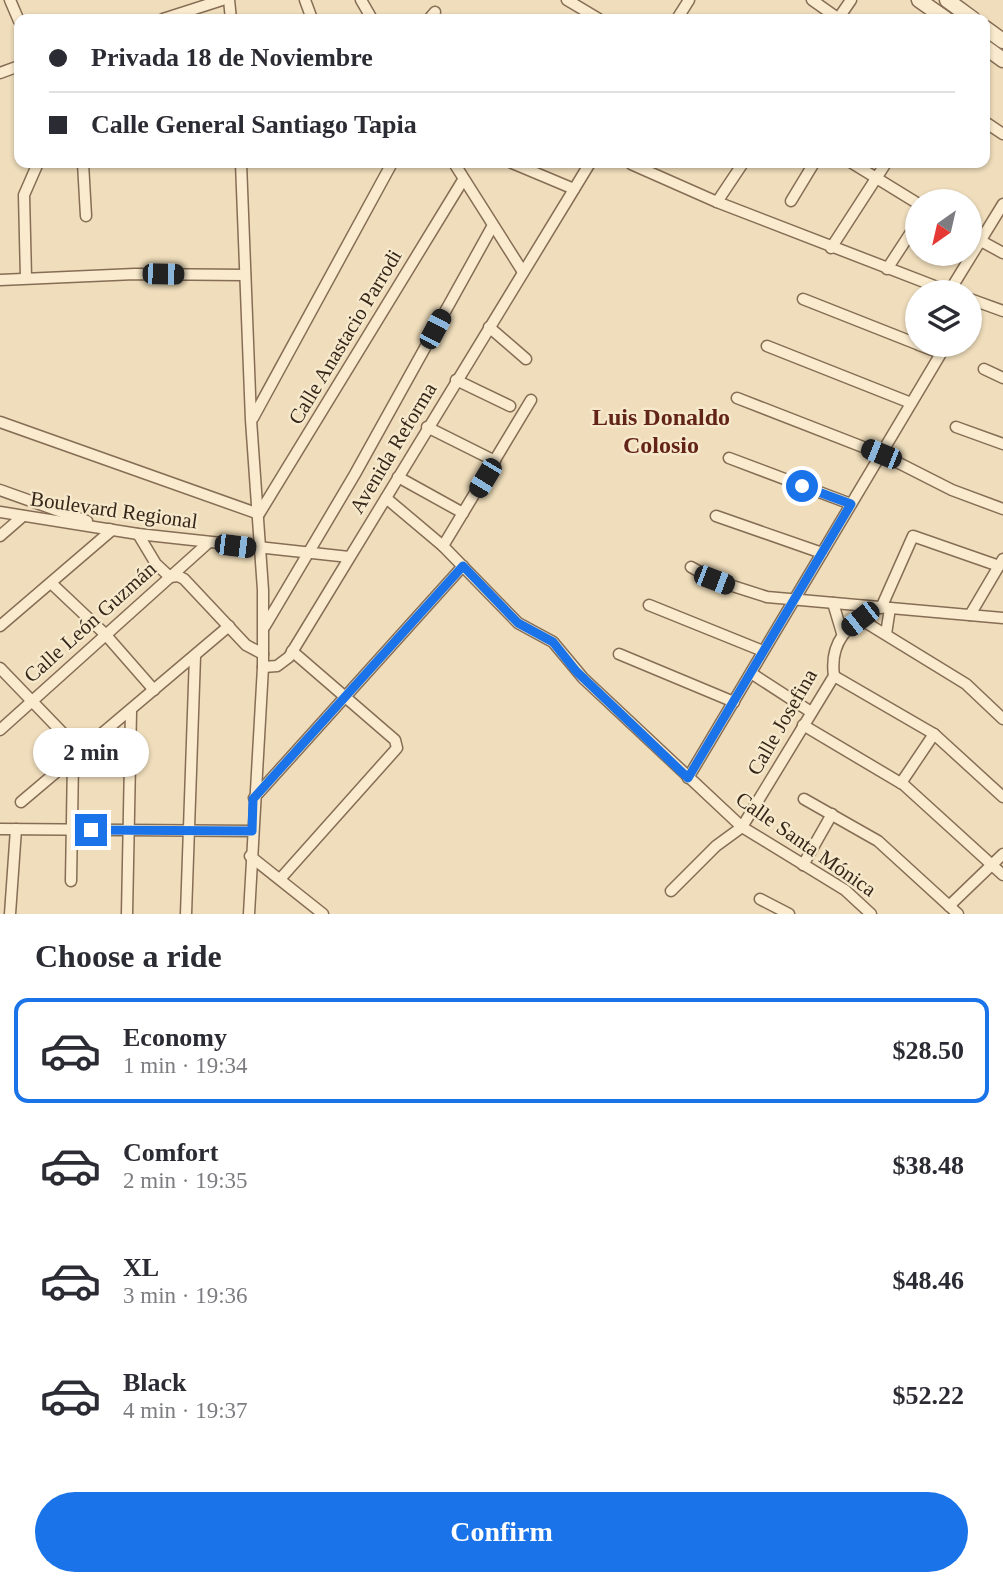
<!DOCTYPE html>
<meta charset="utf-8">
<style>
body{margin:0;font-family:Georgia,serif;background:#f2f2f3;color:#2b2b33;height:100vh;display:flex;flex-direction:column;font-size:26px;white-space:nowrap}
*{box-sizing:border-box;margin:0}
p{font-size:23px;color:#7c7c81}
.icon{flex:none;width:38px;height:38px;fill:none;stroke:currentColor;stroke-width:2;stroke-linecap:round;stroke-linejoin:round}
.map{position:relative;height:914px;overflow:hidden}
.details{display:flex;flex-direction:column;background:#fff;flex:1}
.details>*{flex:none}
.top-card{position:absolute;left:14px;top:14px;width:976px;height:154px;border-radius:14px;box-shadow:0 2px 5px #0004;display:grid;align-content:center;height:154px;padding:0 35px;background:#fff}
.needle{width:46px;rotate:214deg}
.controls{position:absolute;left:905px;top:189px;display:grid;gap:14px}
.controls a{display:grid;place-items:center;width:77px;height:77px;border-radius:50%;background:#fff;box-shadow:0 2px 5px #0004;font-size:35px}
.end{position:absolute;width:32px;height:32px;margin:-16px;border:9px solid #1a73e8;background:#fff;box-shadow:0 0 0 4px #fff}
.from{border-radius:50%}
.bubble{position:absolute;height:49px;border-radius:24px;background:#fff;box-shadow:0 2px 5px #0004;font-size:23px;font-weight:700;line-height:49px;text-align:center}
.car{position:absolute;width:21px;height:42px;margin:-21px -10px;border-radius:9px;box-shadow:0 0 5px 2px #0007;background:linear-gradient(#222 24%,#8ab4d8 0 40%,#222 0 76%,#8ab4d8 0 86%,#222 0)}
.top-card b{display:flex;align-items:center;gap:24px;height:66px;font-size:26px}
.top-card b+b{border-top:2px solid #e1e1e2}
.top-card i{width:18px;height:18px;background:#2b2b33}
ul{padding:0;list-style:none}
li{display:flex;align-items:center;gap:21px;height:105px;margin:0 14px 10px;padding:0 21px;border:4px solid transparent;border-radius:14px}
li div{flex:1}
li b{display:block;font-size:26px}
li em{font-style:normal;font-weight:700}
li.active{border-color:#1a73e8}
li>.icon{width:63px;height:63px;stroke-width:1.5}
h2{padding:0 35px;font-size:32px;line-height:84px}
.button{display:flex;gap:14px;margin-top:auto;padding:14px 35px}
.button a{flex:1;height:80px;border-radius:42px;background:#1a73e8;color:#fff;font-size:28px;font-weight:700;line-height:80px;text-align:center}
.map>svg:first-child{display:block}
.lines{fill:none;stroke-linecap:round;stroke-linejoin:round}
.minor-casing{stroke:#866d55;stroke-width:13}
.tertiary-casing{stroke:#866d55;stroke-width:17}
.minor{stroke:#faebce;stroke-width:10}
.tertiary{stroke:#faebce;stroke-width:14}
.route{stroke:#1a73e8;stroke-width:9}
.labels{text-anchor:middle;stroke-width:5;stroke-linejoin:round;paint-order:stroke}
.street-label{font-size:21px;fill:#35261a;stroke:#f6e8cb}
.quarter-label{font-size:24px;font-weight:bold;fill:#632418;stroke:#f6e8cb}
</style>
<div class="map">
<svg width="1003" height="914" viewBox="0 0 1003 914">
<rect width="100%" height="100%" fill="#efddbb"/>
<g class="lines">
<defs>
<g id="minor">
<path d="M10,0l9,21"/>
<path d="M229,0l2,19"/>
<path d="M305,0l7,19"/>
<path d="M361,0l11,19"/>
<path d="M567,0l32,19"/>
<path d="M812,0l27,19"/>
<path d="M163,19l59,-19"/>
<path d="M429,19l6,-7"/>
<path d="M677,19l12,-19"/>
<path d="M838,19l13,-19"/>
<path d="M0,73l19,-7"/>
<path d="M985,122l18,12"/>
<path d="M83,163l3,53"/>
<path d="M241,163l10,257 12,170v77l-14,247"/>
<path d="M454,163l69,109"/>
<path d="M512,163l62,26"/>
<path d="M852,163l65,40"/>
<path d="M631,164l86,38 233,90"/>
<path d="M791,201l23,-38"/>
<path d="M717,202l26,-39"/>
<path d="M970,235l33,18"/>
<path d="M831,248l55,-85"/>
<path d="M887,269l30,-46"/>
<path d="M26,278l-2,-83 14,-32"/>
<path d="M0,280l135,-6 110,1"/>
<path d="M949,292l54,-88"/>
<path d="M803,299l114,45"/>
<path d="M970,299l33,12"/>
<path d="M489,327l37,32"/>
<path d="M919,345l21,8"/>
<path d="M767,346l144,57"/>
<path d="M984,369l19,9"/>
<path d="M456,380l54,26"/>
<path d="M737,398l144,56 71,36 51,19"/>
<path d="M253,418l139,-255"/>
<path d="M0,422l259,92 204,-334"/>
<path d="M427,427l68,34"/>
<path d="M956,427l47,17"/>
<path d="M729,458l122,46"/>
<path d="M398,477l65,36"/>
<path d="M0,490l87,31"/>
<path d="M386,498l57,48 75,77 35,19 30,36 159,149 103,63 26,24"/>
<path d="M0,512l138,22 211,23"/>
<path d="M716,516l106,37"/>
<path d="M138,534l18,30 14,13 8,-1 6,3 62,66 17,9"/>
<path d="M0,536l23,-20"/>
<path d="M443,546l88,-146"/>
<path d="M691,567l23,13 53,17 236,21"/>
<path d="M51,583l54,51 49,56"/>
<path d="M833,603l9,30"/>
<path d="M649,605l114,46"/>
<path d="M881,608l32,-72 86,30"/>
<path d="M970,615l33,-56"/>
<path d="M860,619l106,65 37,35"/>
<path d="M0,626l112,-96 -3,-1"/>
<path d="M265,626l90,-152 137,-247"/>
<path d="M886,634l4,-26"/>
<path d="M619,654l115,48"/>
<path d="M263,667l14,-1 12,-9 301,-494"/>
<path d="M0,668l82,85"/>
<path d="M751,673l60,39"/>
<path d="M834,676l100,58 69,63"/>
<path d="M803,725l101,60 99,90"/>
<path d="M0,730l208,-187"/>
<path d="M688,778l258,-433"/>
<path d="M901,783l33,-49"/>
<path d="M254,798l209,-232"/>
<path d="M804,799l74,42 80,73"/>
<path d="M21,802l208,-176"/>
<path d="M0,829l252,2"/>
<path d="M250,856l73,58"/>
<path d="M803,865l29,-51"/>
<path d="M281,878l116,-130 -2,-8 -103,-89"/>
<path d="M71,881l2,-120"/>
<path d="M671,891l45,-45 26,-19 92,-151c-5,-36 15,-50 41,-69"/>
<path d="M760,899l29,15"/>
<path d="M949,906l54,-52"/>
<path d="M10,914l6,-85"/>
<path d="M127,914l4,-203"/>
<path d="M186,914l9,-258"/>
</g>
<g id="tertiary">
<path d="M919,0l27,19"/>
<path d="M947,0l26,19"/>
<path d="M985,28l18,13"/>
<path d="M985,47l18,13"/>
</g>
</defs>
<use href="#minor" class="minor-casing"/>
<use href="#tertiary" class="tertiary-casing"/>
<use href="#minor" class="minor"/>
<use href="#tertiary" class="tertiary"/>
</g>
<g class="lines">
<path class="route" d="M91,830l161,1 1,-32 210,-233 55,57 35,19 23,29 112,107 163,-274 -49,-18"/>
</g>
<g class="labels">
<g class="street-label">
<text transform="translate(345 337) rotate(-59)" y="7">Calle Anastacio Parrodi</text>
<text transform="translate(393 448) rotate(-59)" y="7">Avenida Reforma</text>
<text transform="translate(114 510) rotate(8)" y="7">Boulevard Regional</text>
<text transform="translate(90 622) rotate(-42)" y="7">Calle León Guzmán</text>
<text transform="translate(782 722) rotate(-60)" y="7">Calle Josefina</text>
<text transform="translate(806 844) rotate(35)" y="7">Calle Santa Mónica</text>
</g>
<g class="quarter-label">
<text x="661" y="425">Luis Donaldo<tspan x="661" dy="28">Colosio</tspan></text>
</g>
</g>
</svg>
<div class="controls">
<a><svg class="needle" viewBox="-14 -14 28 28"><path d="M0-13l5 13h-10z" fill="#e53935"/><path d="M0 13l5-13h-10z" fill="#7c7c81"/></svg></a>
<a><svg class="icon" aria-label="layers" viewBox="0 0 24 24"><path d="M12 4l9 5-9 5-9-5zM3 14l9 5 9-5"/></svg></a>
</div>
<i class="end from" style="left:802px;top:486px"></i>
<i class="end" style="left:91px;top:830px"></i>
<div class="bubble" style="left:33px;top:728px;width:116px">2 min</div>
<i class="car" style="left:163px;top:274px;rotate:91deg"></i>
<i class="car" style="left:435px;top:329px;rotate:28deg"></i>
<i class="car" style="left:881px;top:454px;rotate:292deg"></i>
<i class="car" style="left:485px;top:478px;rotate:211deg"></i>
<i class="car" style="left:235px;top:546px;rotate:97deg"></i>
<i class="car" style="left:714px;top:580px;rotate:111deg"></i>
<i class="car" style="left:860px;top:619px;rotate:232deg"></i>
<div class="top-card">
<b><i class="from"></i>Privada 18 de Noviembre</b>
<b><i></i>Calle General Santiago Tapia</b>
</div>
</div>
<section class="details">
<h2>Choose a ride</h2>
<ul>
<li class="active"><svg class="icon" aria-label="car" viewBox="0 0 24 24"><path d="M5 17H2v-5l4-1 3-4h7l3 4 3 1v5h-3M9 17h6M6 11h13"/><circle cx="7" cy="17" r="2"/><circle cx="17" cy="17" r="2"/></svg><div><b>Economy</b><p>1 min · 19:34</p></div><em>$28.50</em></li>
<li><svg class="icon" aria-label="car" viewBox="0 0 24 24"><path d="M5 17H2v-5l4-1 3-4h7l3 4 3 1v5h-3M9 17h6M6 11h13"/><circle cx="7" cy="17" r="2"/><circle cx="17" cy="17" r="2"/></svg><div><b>Comfort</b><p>2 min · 19:35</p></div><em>$38.48</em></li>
<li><svg class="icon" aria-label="car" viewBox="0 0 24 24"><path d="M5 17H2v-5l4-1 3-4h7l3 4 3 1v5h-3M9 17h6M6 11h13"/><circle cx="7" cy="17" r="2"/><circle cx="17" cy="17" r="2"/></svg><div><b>XL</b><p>3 min · 19:36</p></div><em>$48.46</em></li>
<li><svg class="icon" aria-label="car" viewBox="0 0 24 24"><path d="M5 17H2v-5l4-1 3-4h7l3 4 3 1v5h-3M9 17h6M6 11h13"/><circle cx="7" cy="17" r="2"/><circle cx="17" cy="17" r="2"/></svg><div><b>Black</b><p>4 min · 19:37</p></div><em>$52.22</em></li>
</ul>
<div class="button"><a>Confirm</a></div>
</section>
